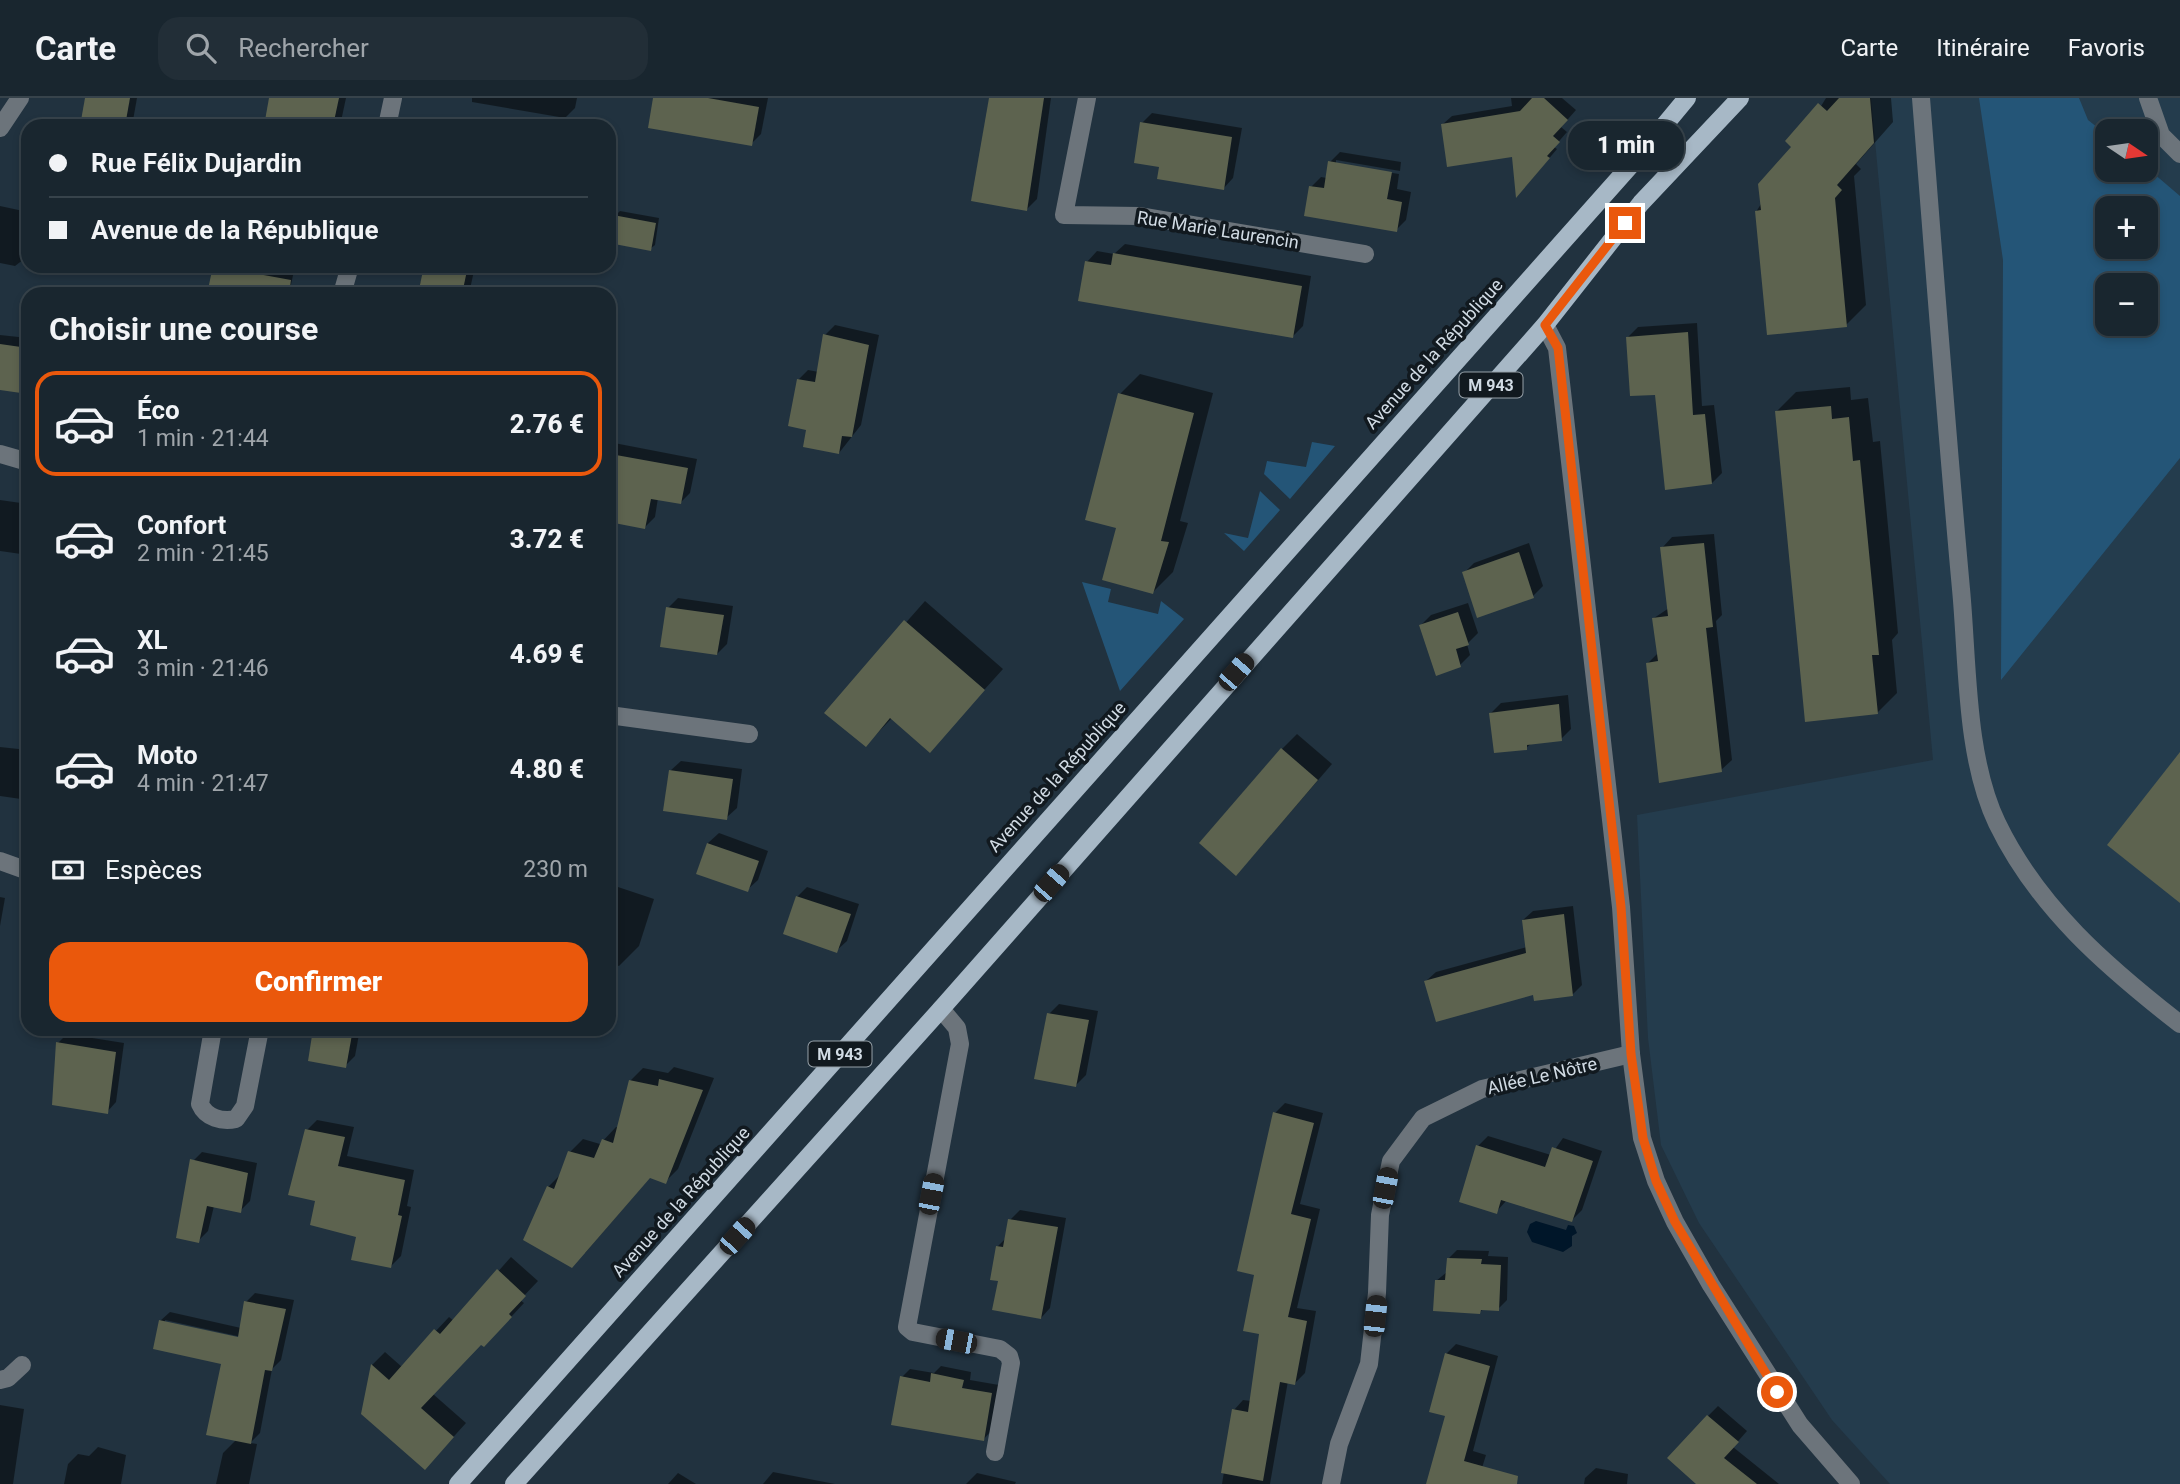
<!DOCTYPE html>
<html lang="fr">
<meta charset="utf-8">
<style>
body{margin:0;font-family:Roboto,sans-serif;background:#222e37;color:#f1f3f6;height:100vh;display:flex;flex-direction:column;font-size:26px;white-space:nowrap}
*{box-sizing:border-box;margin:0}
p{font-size:23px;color:#9fa5aa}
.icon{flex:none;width:38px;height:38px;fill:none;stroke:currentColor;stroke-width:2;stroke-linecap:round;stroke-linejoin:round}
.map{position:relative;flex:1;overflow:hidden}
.side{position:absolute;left:21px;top:189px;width:595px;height:749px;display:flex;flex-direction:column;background:#19262f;border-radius:21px;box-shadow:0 4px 10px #0003,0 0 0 2px #37434b}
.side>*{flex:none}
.hud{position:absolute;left:21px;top:21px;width:595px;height:154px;border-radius:21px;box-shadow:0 4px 10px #0003,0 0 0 2px #37434b;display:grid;align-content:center;height:154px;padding:0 28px;background:#19262f}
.needle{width:46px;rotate:103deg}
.buttons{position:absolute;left:2095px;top:21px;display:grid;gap:14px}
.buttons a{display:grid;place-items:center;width:63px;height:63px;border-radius:14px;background:#19262f;box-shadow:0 4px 10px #0003,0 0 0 2px #37434b;font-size:35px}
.end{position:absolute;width:32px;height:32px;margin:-16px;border:9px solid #ea580c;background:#fff;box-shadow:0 0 0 4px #fff}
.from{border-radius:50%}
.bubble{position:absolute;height:49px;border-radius:21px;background:#19262f;box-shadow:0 4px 10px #0003,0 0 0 2px #37434b;font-size:23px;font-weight:800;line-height:49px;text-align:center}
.car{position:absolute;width:21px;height:42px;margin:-21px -10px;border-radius:9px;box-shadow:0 0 5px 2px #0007;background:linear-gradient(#222 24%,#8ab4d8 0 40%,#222 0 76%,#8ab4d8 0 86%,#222 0)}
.hud b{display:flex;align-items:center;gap:24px;height:66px;font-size:26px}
.hud b+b{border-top:2px solid #37434b}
.hud i{width:18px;height:18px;background:#f1f3f6}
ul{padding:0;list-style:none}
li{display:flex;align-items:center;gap:21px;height:105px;margin:0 14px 10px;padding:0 14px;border:4px solid transparent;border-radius:21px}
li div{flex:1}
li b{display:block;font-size:26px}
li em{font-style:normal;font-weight:800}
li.on{border-color:#ea580c}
li>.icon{width:63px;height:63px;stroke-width:1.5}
h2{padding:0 28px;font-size:32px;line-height:84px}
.pay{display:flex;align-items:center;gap:18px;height:77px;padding:0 28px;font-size:26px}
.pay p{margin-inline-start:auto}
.primary-button{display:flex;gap:14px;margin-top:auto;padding:14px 28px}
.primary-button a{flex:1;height:80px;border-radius:21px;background:#ea580c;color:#fff;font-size:28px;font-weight:800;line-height:80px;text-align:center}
header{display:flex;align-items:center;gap:42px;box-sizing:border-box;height:98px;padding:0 35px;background:#19262f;border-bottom:2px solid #37434b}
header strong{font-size:33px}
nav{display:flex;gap:38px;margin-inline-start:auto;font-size:24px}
.search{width:490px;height:63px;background:#222e37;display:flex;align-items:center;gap:18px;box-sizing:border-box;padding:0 24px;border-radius:21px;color:#9fa5aa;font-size:26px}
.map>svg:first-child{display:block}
.built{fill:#243c4d;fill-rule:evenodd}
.green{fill:#245577;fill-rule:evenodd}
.water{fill:#001629}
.shadow{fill:#0007;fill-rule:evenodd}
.building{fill:#5d634f}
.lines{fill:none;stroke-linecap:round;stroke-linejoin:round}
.minor{stroke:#6c747b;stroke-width:18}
.major{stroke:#a7b8c6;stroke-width:18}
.route{stroke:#ea580c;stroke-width:9}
.labels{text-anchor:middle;stroke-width:7;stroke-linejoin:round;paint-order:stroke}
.shield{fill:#11191f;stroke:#97a1a9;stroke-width:2}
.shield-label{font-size:16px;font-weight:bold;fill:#d1dbe4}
.street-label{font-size:18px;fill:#d1dbe4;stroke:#11191f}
</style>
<header>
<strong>Carte</strong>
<div class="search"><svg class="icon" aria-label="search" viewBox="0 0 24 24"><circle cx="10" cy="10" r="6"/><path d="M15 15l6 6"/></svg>Rechercher</div>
<nav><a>Carte</a><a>Itinéraire</a><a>Favoris</a></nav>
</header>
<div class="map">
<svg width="2180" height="1386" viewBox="0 0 2180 1386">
<rect width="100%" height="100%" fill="#21323f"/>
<path class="built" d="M1871,0h309v1386h-290l-58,-64 -133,-197 -38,-78 -13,-107 -11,-223 296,-55zM2107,33h39v39h-39zM2107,110h39v39h-39zM2107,187h39v39h-39z"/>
<g class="green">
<path d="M1979,0h100l9,22 19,15v35l39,-3 34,29v262l-179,222 2,-420zM2146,110v39h-39v-39zM2107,187h39v39h-39z"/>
<path d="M1312,344l23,4 -45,53 -26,-25 3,-13 39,6z"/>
<path d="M1260,393l20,19 -36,41 -20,-18 24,5z"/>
<path d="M1082,484l29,7 -3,13 50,12 3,-13 23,18 -64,72z"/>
</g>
<path class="water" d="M1536,1123l30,9 2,-5 6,1 3,7 -5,3v10l-9,6 -31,-10 -5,-10 3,-8z"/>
<g class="shadow">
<path d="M87,0h50l-5,28h-50z"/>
<path d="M270,0h76l-6,28h-75z"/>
<path d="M472,0h105l-2,10 -10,10 -93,-16z"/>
<path d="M655,0h113l-7,36 -10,10z"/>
<path d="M991,0h60l-14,101 -10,10z"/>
<path d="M1511,0h51l14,12 -15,17 6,5 -13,15 3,2 -32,38 -11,-32 -71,-31 9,-8 60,-10z"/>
<path d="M1826,0h65l2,24 -37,42 5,5 -7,7 12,129 -20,20 -90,-113z"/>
<path d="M1152,15l90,15 -9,50 -10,11 -62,-23 -19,-43z"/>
<path d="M1340,54l61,10 -1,9 -64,-11v4l63,10 -2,15 14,3 -5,28 -10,10 -85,-43 10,-10 6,1 3,-16z"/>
<path d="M0,108l28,6v44l-13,10 -15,-3z"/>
<path d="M620,113l39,7 -4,27 -5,4 -35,-33z"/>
<path d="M1125,146l186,32 -8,50 -10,10 -206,-74 10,-11 17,3z"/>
<path d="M89,168h22l-3,3z"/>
<path d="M215,168h80l-6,28h-80z"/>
<path d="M426,168h49l-6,28h-52z"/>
<path d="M1697,225l5,83 12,-1 8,68 -10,10 -56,-90 -28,-56 10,-10z"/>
<path d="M835,227l44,10 -18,90 -22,28 -41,-73 10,-10 11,2 6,-37z"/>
<path d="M0,237l28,3v64l-8,-1 1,-10 -21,-3z"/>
<path d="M1140,276l73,19 -33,128 8,2 -15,49 -20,20 -35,-65 2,-133z"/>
<path d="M1850,289l1,13 17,-2 5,44 7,-1 18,192 -6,7 5,53 -20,20 -101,-301 20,-20z"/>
<path d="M609,344l88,17 -7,34 -10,10 -22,-5 -3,19 -10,10 -36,-7z"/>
<path d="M0,402l28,4v51l-28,-4z"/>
<path d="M1714,436l8,81 -6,6 16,139 -11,10 -73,-107 10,-10 -4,-35 15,-10 -7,-60 10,-11z"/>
<path d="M1529,445l14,43 -10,10 -55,20 -14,-43 10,-10z"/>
<path d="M678,500l55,8 -6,38 -10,10 -49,-46z"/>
<path d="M925,503l78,68 -73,81 -38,-32 -26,27 -39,-33z"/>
<path d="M1468,505l10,30 -11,11 3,11 -10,10 -39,-40 10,-10z"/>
<path d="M1568,597l3,34 -10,10 -29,4 -6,5 -35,-35 10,-10z"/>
<path d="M1297,636l35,30 -81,94 31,-109z"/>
<path d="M0,649l28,3v50l-28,-4z"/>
<path d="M681,663l61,8 -5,39 -11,10 -56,-47z"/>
<path d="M719,735l49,18 -10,29 -11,10 -49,-17 10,-30z"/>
<path d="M609,786l45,15 -15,47 -20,20 -10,-3z"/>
<path d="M807,789l52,17 -12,37 -11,10 -39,-54z"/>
<path d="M0,799l5,1 -5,28z"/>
<path d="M1573,808l9,79 -9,9 -147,-13 10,-9 91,-25 -4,-27 10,-9z"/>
<path d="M1059,906l39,7 -12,64 -10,10 -27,-71z"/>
<path d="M315,931h45l-5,27 -10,10z"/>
<path d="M67,936l57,9 -8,59 -9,10 -49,-69z"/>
<path d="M674,969l40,11 -36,91 -13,13 -14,-6 -66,77 -37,-66 13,-13 9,-22 13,-13 17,5 16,-17 3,1 11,-47 13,-13 25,5z"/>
<path d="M1285,1005l38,10 -23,91 20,5 -23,99 19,3 -11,62 -10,10 -7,-2 -18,103h-48l12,-74 9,-10 8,1 10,-69 -5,-59 19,-160z"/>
<path d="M317,1022l37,7 -7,29 67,14 -7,36 4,1 -10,49 -10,10 -74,-67 -10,-69z"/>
<path d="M1488,1038l63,19 12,-17 39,13 -20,59 -10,10 -65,-20 -11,12 -18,-66z"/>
<path d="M202,1054l55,11 -7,38 -10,10 -26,-5 -6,25 -10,10 -6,-79z"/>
<path d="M1020,1112l46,8 -16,90 -9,10 -41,-38 -3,-33 10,-10 3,-17z"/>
<path d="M1457,1152l32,1 -1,5 20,1 -1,43 -9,9 -14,-1 -4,4 -44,-31 11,-9 2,-14z"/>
<path d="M511,1159l27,24 -18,19 4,3 -27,29 -16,11 -48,51 33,29 -28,31 -75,-40 9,-49 13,-13 17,15 47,-50 5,4z"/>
<path d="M255,1195l39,7 -13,60 -9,9 -12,64 -10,10 7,1 -8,40h-33l7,-31 14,-14 -14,-77 -63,-41 10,-9 71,16 5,-26zM165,1222l81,18v3l-81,-18z"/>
<path d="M1456,1246l42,12 -25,95 13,4 -9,29h-49l19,-69 -1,-61z"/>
<path d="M941,1268l30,6 -1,8 29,5 -8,46 -8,9 -81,-63 8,-8 24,4z"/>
<path d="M0,1307l24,4 -11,75h-13z"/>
<path d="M1718,1308l29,25 -14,16 46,37h-79l8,-68z"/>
<path d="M98,1349l28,8 -5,29h-57l4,-20 10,-10 11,2z"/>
<path d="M1596,1370l32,6 -1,10h-43l1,-6z"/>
<path d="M773,1374l62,12h-72z"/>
<path d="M678,1375l18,11h-28z"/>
<path d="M977,1375l39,9 -1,2h-49z"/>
</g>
<g class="building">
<path d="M85,0h45l-5,28h-45z"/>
<path d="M269,0h70l-6,28h-69z"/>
<path d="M653,0h55l51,9 -7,39 -104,-18z"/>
<path d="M989,0h55l-17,113 -56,-10z"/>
<path d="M1532,0h12l24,22 -15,16 7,6 -13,14 3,2 -34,40 -4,-41 -65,10 -6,-43 79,-13z"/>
<path d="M1839,0h31l4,45 -37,42 5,5 -7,8 12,129 -80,8 -12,-124 6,-1 -3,-26 33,-37 -6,-6 33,-38 9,8z"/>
<path d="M1140,24l92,15 -8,53 -67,-11 2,-12 -25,-4z"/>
<path d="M1328,63l64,11 -5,27 15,3 -5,30 -93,-16 5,-30 15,2z"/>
<path d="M613,117l43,8 -5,28 -42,-8z"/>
<path d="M1113,155l189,33 -9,52 -215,-37 7,-40 26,4z"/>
<path d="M213,168l78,14 -2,14h-82z"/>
<path d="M424,168h44l-6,28h-44z"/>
<path d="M1688,234l5,83 12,-1 7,70 -47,6 -10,-95 -25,1 -4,-59z"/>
<path d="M823,236l46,11 -17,92 -10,-1 -3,18 -36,-7 3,-17 -18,-4 9,-47 18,3z"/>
<path d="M0,246l28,4v46l-28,-4z"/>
<path d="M1118,295l76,20 -33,128 8,1 -16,52 -51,-14 14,-52 -31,-8z"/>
<path d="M1831,308l1,13 17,-2 4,44 7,-1 19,195h-7l6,59 -73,8 -30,-311z"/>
<path d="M616,357l72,13 -7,36 -30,-5 -6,30 -36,-7v-29z"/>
<path d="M1704,445l9,84 -7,1 16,144 -63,11 -13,-120 12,-2 -6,-43 16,-2 -8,-69z"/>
<path d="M1519,454l15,46 -57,20 -15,-46z"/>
<path d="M666,509l58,8 -7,40 -57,-8z"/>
<path d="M1458,514l11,33 -13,4 5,18 -25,9 -17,-51z"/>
<path d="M904,522l81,70 -55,63 -40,-35 -24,29 -42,-34z"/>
<path d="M1559,606l3,37 -35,4v5l-33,3 -5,-40z"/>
<path d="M1281,650l37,32 -82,96 -37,-33z"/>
<path d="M2180,654v151l-73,-58z"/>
<path d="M669,672l64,9 -6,41 -64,-9z"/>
<path d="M707,745l52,18 -11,31 -52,-18z"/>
<path d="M796,798l55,18 -14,39 -54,-19z"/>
<path d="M1564,816l9,82 -39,5 -1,-6 -97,27 -12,-41 102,-28 -4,-33z"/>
<path d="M1047,915l42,7 -13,67 -42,-8z"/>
<path d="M313,931h40l-7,39 -38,-7z"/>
<path d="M56,944l60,10 -8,62 -56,-9z"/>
<path d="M659,981l44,11 -37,94 -16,-6 -78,90 -49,-28 24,-54 7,3 14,-38 26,7 8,-19 11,4 16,-63 29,6z"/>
<path d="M1273,1014l41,11 -23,91 20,5 -23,98 19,4 -12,64 -15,-3 -17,99 -42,-8 11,-64 16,3 11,-78 -16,-3 11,-56 -17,-4z"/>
<path d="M305,1031l40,8 -7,29 67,14 -7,35 4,1 -11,52 -40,-8 5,-23 -46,-12 5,-24 -27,-6z"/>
<path d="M1476,1047l69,22 7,-20 41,14 -21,61 -71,-22 -4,14 -38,-12z"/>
<path d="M190,1061l58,14 -7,40 -34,-7 -8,37 -23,-5z"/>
<path d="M1008,1121l50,8 -17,92 -49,-9 6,-29 -8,-1 6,-34 7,1z"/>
<path d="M1447,1160l35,1 -1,5 20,1 -2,46 -18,-1 -1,4 -47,-3 2,-31h10z"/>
<path d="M497,1171l29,27 -17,18 3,3 -28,30 -3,-2 -60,63 33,29 -29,33 -64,-56 10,-50 18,16 45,-51 6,5z"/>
<path d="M244,1203l42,8 -14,62 -7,-1 -14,74 -45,-9 15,-71 -68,-15 6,-29 79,17z"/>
<path d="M1445,1255l45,13 -26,95 54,15 -1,8h-91l19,-68 -16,-4z"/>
<path d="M931,1275l33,7 -2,8 30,5 -8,48 -93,-16 9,-49 30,6z"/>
<path d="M1707,1317l32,27 -15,16 33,26h-61l-29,-26z"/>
</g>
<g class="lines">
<g class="minor">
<path d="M1087,0l-23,117 76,1 225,38"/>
<path d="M1921,0c13,164 25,327 40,491 7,74 4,167 36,234 41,85 110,144 183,201"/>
<path d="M2148,0l13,37 19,19"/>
<path d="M387,28l6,-28"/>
<path d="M0,30l20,-30"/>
<path d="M342,196l8,-28"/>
<path d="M1545,227l12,23 64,559 10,147 11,84 14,43 19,41 36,63 89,140 51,59"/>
<path d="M0,356l28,8"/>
<path d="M609,617l140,19"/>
<path d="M0,763l28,10"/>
<path d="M941,911l16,19 3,16 -53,283 6,5 87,17 9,7 2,7 -16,89"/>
<path d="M213,931l-13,75c6,14 22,18 36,15l9,-13 15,-77"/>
<path d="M0,1282l8,-2 14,-13"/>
<path d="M1331,1386l8,-40 30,-80 8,-71 3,-78 11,-54 32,-43 59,-29 149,-35"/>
</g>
<g class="major">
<path d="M458,1386l1180,-1327 49,-59"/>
<path d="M514,1386l427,-475 604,-684 96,-122 99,-105"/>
</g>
</g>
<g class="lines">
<path class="route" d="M1625,125l-80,102 13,23 63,559 10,147 12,84 13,43 19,41 102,170"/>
</g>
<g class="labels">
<g class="shield">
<rect x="1459.5" y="274.5" width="63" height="25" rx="5"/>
<rect x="808.5" y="943.5" width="63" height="25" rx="5"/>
</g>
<g class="shield-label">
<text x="1491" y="293">M 943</text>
<text x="840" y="962">M 943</text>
</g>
<g class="street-label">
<text transform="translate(1218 132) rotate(9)" y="6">Rue Marie Laurencin</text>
<text transform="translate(1434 256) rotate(-48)" y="6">Avenue de la République</text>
<text transform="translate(1057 679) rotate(-48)" y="6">Avenue de la République</text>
<text transform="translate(1542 978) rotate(-13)" y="6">Allée Le Nôtre</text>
<text transform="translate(681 1104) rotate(-48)" y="6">Avenue de la République</text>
</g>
</g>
</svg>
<div class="buttons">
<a><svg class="needle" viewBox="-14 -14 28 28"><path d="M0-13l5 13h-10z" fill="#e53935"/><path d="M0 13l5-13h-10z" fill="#9fa5aa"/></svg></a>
<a>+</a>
<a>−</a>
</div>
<i class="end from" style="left:1777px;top:1294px"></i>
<i class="end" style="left:1625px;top:125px"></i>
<div class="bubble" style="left:1568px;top:23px;width:116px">1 min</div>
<i class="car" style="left:1236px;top:574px;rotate:41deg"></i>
<i class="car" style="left:1051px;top:785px;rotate:41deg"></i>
<i class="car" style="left:1385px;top:1090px;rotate:11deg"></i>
<i class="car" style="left:931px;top:1096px;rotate:11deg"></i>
<i class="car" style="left:737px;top:1138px;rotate:42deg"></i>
<i class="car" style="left:1375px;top:1218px;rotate:6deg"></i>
<i class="car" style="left:956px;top:1243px;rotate:281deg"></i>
<div class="hud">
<b><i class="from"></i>Rue Félix Dujardin</b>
<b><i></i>Avenue de la République</b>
</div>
<section class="side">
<h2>Choisir une course</h2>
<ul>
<li class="on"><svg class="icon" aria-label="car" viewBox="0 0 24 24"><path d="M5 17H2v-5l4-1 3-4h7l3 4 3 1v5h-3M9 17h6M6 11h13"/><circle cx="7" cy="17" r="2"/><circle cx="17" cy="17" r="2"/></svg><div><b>Éco</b><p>1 min · 21:44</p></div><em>2.76 €</em></li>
<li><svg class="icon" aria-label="car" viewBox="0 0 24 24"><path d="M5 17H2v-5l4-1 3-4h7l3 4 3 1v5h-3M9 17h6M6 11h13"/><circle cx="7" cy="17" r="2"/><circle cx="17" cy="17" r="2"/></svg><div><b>Confort</b><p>2 min · 21:45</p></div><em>3.72 €</em></li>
<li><svg class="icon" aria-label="car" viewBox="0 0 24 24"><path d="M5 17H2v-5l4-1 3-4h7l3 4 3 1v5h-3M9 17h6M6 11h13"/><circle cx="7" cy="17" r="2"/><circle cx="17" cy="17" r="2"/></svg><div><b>XL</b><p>3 min · 21:46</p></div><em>4.69 €</em></li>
<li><svg class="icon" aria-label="car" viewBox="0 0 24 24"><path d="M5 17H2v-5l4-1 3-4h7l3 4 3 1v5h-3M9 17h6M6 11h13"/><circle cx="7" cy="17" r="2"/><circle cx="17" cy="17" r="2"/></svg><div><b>Moto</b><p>4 min · 21:47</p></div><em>4.80 €</em></li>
</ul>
<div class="pay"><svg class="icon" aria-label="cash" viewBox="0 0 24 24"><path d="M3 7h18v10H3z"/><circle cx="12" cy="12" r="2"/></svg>Espèces<p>230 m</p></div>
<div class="primary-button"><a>Confirmer</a></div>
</section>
</div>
